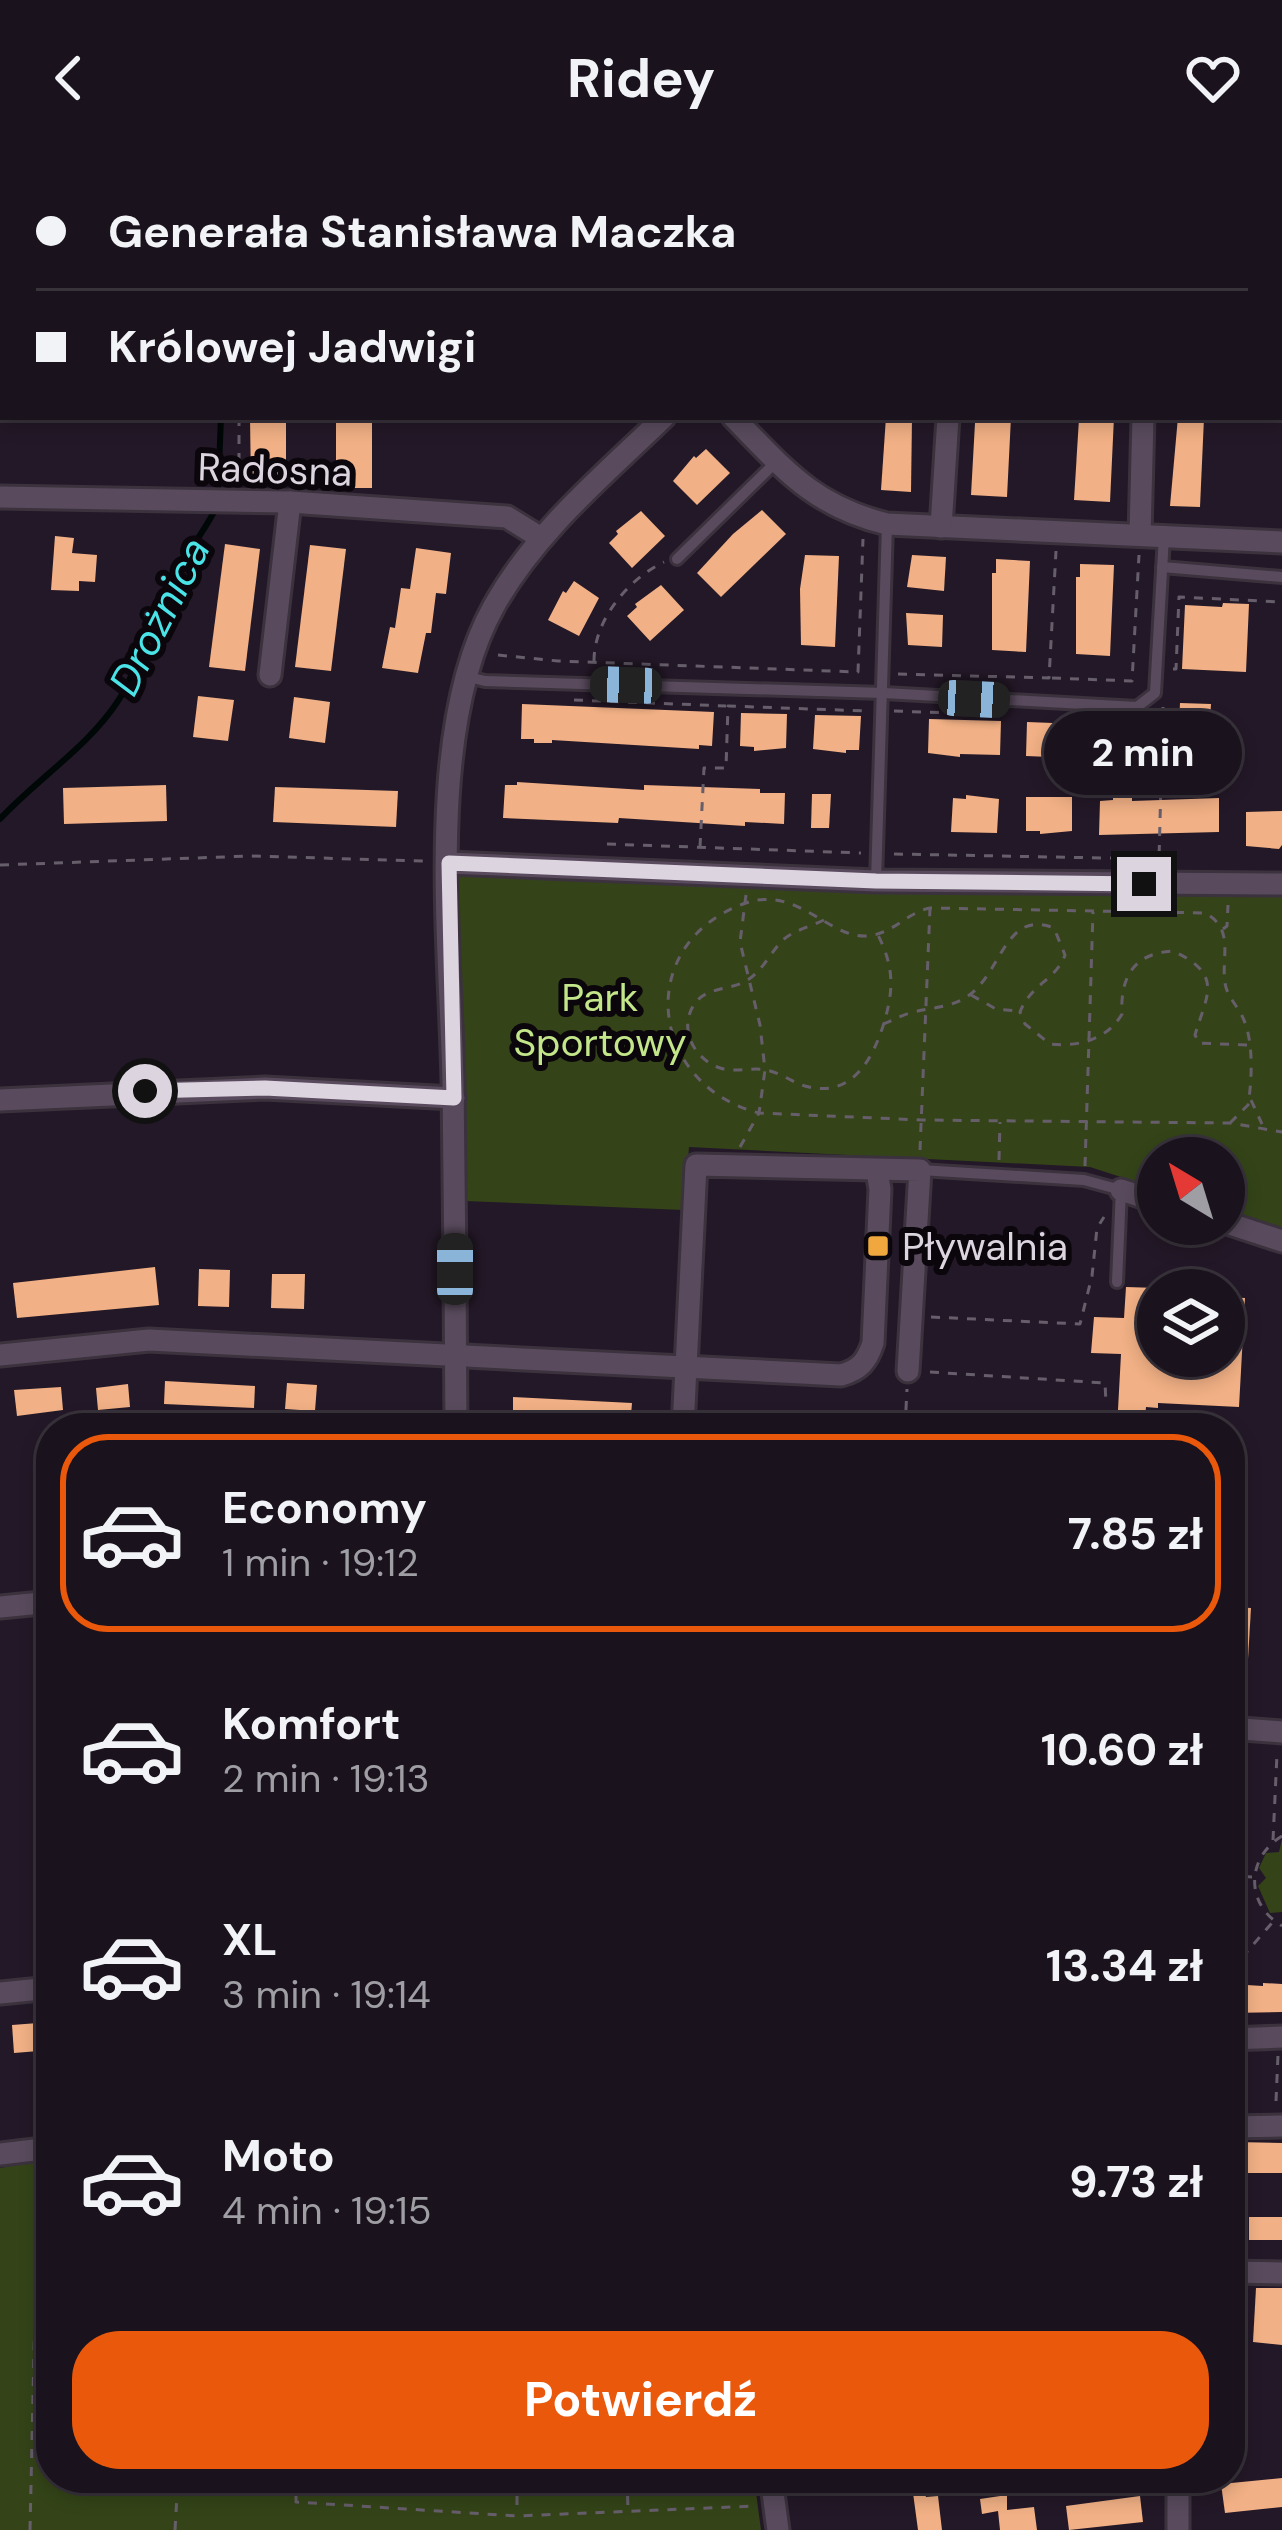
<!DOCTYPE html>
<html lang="pl">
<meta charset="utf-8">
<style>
body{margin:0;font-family:"DM Sans",sans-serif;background:#27202a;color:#f1f3f6;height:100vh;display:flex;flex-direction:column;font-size:45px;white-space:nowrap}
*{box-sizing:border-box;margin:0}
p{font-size:39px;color:#9f9ea4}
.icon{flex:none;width:66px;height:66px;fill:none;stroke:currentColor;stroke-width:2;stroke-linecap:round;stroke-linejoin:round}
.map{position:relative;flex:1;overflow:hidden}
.side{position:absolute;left:36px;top:1257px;width:1209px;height:1080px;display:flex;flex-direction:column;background:#1a121d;border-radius:48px;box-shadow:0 6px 18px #0003,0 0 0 3px #38323b}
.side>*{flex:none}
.top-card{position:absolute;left:0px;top:0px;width:1284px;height:264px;box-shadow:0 6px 18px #0003,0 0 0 3px #38323b;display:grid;align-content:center;height:264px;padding:0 36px;background:#1a121d}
.needle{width:78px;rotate:322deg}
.buttons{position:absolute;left:1137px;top:981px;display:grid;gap:24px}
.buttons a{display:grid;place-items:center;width:108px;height:108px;border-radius:50%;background:#1a121d;box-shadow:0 6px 18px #0003,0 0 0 3px #38323b;font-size:60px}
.end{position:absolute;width:54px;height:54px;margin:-27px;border:15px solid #dcd4df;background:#111;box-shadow:0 0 0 6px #111}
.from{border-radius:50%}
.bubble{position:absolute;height:84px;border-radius:42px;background:#1a121d;box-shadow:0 6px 18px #0003,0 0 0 3px #38323b;font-size:39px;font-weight:700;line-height:84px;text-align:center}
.car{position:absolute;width:36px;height:72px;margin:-36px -18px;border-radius:15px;box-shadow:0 0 9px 3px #0007;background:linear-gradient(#222 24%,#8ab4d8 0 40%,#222 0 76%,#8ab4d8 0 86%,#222 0)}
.top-card b{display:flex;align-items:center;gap:42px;height:114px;font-size:45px}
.top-card b+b{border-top:3px solid #38323b}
.top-card i{width:30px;height:30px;background:#f1f3f6}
ul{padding:21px 0 0;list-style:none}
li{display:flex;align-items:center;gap:36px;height:198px;margin:0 24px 18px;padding:0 12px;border:6px solid transparent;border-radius:48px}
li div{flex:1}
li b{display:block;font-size:45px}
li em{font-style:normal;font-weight:700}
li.on{border-color:#ea580c}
li>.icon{width:108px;height:108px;stroke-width:1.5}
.cta{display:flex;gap:24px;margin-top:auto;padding:24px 36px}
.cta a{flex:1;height:138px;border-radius:48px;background:#ea580c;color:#fff;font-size:48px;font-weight:700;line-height:138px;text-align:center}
header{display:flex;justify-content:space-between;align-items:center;height:156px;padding:0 36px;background:#1a121d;font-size:54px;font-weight:700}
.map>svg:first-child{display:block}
.green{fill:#344418}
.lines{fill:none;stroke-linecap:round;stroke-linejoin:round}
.stream{stroke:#000707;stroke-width:6}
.building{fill:#f1b085}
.service-casing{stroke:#3b323e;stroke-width:16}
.minor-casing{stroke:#3b323e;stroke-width:27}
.path{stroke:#675e6b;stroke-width:3;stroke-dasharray:9 9;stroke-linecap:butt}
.service{stroke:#594b5d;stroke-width:10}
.minor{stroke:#594b5d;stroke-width:21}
.route{stroke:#dcd4df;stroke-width:15}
.poi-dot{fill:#efa73e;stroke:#0a060b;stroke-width:4.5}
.labels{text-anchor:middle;stroke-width:12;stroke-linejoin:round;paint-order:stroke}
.street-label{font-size:39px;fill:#dcd4df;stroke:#0a060b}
.park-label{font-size:39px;fill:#c2e689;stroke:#0a060b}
.poi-label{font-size:39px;fill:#dcd4df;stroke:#0a060b;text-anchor:start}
.water-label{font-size:42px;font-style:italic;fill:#4ae4e8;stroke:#0a060b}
</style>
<header><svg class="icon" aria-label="back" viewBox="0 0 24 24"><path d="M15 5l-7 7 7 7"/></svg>Ridey<svg class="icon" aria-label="heart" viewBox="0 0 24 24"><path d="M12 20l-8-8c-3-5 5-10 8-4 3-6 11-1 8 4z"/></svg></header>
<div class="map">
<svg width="1282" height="2374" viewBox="0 0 1282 2374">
<rect width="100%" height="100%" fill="#231827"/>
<g class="green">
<path d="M312,0l301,3h-315z"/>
<path d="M449,707l833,29v336l-58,-18v-52h-66v31l-68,-22 -401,-20 -5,63 -219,-9 -11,-103z"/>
<path d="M1282,1683v73l-12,1 -12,-27 8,-8 -7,-10 7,-15 13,-1z"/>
<path d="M51,2003v319h703l7,52h-761v-362z"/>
</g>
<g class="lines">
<g class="stream">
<path d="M189,0v3"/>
<path d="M218,335l3,-74"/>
<path d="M0,663c37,-40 88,-72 118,-118 19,-29 24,-63 38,-94 16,-35 40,-62 58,-95"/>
</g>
</g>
<g class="building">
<path d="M250,261h36v68h-35z"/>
<rect x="336" y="261" width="36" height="71"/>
<path d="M886,261h26l-1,75 -30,-2z"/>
<path d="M982,261h29l-4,80 -36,-2 4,-72h7z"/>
<path d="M1114,261l-4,85 -36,-2 5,-81z"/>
<path d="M1178,261l26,1 -4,89 -30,-1z"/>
<path d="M706,293l24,24 -33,32 -24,-24 21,-25 2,2z"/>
<path d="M762,354l24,24 -65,63 -24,-24 36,-39z"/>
<path d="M641,355l24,25 -33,32 -23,-25 9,-9 -2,-3z"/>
<path d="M55,380l19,2 -2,15 25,2 -2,27 -16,-1v10l-28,-1z"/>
<path d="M225,388l35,5 -15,122 -36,-4z"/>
<path d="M310,389l36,4 -15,122 -36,-4z"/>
<path d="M416,392l35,5 -5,41 -10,-1 -5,40h-5l-8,40 -36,-5 8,-41 5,1 6,-40 9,1z"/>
<path d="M805,399l34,1 -4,91 -34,-2 -1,-56z"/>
<path d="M912,399l34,2 -2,34 -37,-4z"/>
<path d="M996,403l34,2 -4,91 -34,-2v-77h4z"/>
<path d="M1080,408l34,1 -4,91 -34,-2v-77h4z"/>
<path d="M574,425l25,17 -20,38 -31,-16 15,-29 3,2z"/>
<path d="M661,429l23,25 -34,31 -23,-25 10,-9 -2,-3z"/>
<path d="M1223,447l26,1 -3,68 -64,-3 3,-64 37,2z"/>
<path d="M906,457l37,2 -1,32 -34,-2z"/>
<path d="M198,540l36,4 -6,41 -35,-4z"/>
<path d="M294,541l36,5 -5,41 -36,-5z"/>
<path d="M1180,547l31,1 -2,33 10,1v31l-42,-2z"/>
<path d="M522,548l192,8 -2,34 -13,-1v4l-147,-9v3h-18v-4h-13z"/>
<path d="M741,557l46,1 -1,34 -32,3v-4l-14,-1z"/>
<path d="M815,559l46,1 -2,34h-13v3l-33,-4z"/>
<path d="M929,563l72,2 -1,34 -40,-1v3l-32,-4z"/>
<path d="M1027,566l104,4v13l-58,-1v20l-47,-2z"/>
<path d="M517,626l127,8v-5l116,4v4h25l-1,31 -39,-2v4l-126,-8 -1,5 -115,-5 2,-33h12z"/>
<path d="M166,629l1,36 -103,3 -1,-36z"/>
<path d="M275,631l123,4 -2,36 -123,-5z"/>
<path d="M812,638h19l-2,34h-18z"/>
<path d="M966,639l33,4 -2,34 -46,-1 2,-34 13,1z"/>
<path d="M1026,641h46v34l-32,3v-3h-14z"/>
<path d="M1113,641l19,1v3l87,-3v34l-120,3 1,-34 13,-1z"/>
<path d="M1282,655v34l-3,4 -33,-3v-34z"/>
<path d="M155,1111l4,38 -142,13 -4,-35z"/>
<path d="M199,1113l31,1 -1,37 -31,-1z"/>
<path d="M272,1118h33l-1,35 -33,-1z"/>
<path d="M1126,1131l32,1v68h66v-59l21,1 -6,109 -81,-4v5l-12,-1 -2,21h-27l4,-74 -30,-1 3,-36 30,1z"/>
<path d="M165,1225l90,5 -1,22 -90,-4z"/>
<path d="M287,1227l30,2 -2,26 -30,-2z"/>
<path d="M128,1228l2,23 -32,3 -2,-22z"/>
<path d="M61,1231l2,23 -46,6 -3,-26z"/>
<path d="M513,1241l119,6 -2,25h-135l1,-15 17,1z"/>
<path d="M960,1254l114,6 -1,12h-114z"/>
<path d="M1230,1451l21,1 -3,51 -18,-1z"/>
<path d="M1263,1827l19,1v28l-52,1v-29l33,2z"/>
<path d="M51,1866v28l-37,3 -2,-28z"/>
<path d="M1235,1986l47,1v30h-34v-17l-13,1z"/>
<rect x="1249" y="2061" width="33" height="23"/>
<path d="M1256,2132h26v57l-29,-3z"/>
<path d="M911,2322h8l7,19 12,-1 4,34h-24z"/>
<path d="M1282,2322v29l-57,6 -4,-29z"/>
<path d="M1007,2339v15l27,-3 3,23h-37l-2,-19 -16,3 -2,-15z"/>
<path d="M1140,2340l3,26 -74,8 -3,-24z"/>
</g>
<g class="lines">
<defs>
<g id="service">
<path d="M677,403l99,-97"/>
<path d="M1162,411l120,10"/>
<path d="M464,520l21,5 399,12 253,14 18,-14 9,-157"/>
<path d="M876,725l11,-356"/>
<path d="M920,1014l164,10 37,10 -4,92"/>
</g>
<g id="minor">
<path d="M202,3v-3"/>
<path d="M926,3l3,-3"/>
<path d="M1281,102h1"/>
<path d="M1281,204h1"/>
<path d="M733,261c51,52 80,89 154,107l395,18"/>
<path d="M0,341l290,5 217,15 34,21"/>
<path d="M941,371l7,-110"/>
<path d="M1140,379l3,-118"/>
<path d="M270,519l20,-173"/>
<path d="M449,707l427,18 406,3"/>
<path d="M0,944l265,-12 189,10"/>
<path d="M1121,1034l37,12"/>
<path d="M1224,1066l58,19"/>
<path d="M0,1199l149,-15 692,35c19,-5 26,-14 32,-32l7,-154 -3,-18"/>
<path d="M456,1272c-1,-115 -1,-231 -3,-346 -3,-140 -28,-354 41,-476 42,-75 109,-130 170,-189"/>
<path d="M683,1272l13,-263 224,5 -12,201"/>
<path d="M0,1451l51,-5"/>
<path d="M1230,1572l52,4"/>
<path d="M0,1837l51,-5"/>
<path d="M1230,1883l52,-2"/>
<path d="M1230,1971l52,-1"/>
<path d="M0,1998l51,-6"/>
<path d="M1230,2116l52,1"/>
<path d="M771,2322l7,52"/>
<path d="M1178,2322v52"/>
</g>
</defs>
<use href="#service" class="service-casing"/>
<use href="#minor" class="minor-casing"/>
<g class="path">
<path d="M640,0h58"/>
<path d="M1281,19l1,1"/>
<path d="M0,60h3"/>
<path d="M239,261v65"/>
<path d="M498,499l60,6 300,11 5,-133"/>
<path d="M594,505c0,-41 34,-82 70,-99"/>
<path d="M1173,513h3l3,-72 103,5"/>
<path d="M898,518l151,4 7,-127"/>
<path d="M1052,522l80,3 7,-126"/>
<path d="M574,544l152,6"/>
<path d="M894,555l56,2"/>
<path d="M1140,566l-1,46 19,25"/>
<path d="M607,688l254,9"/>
<path d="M700,691l4,-79h22l2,-62 138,5"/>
<path d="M894,698l265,5 4,-152"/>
<path d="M0,709l250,-9 174,5"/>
<path d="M824,764c-14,7 -30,10 -41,20 -13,13 -21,32 -37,41 -16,9 -38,6 -50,21 -19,24 -3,57 24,66 16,5 31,-1 46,2 16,3 28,14 43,17 44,10 64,-29 75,-64 10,-34 10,-56 -6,-88"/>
<path d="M1223,773l4,-3 1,-21"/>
<path d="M971,839l25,14 22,2"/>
<path d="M883,868c9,-3 17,-8 27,-11 20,-6 36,-4 55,-15 37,-22 39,-90 89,-70l11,27c-9,25 -34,29 -45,57l5,12 25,20c28,3 57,-4 72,-30 -2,-37 12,-61 51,-63 51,24 34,43 22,84l4,8 48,2"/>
<path d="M1251,944l11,24"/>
<path d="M1230,967l18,-18c4,-24 6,-64 -5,-87 -5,-12 -16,-21 -18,-35 -4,-26 10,-54 -20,-70l-275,-5c-25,5 -38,28 -66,28 -37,0 -69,-52 -121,-32 -110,41 -94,181 16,209l163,7 308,3 52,9"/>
<path d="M740,991l19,-34 6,-43 -5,-45 -20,-83 6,-47"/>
<path d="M920,994l10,-242"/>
<path d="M999,1004l1,-38"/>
<path d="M1085,1010l8,-254"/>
<path d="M931,1161l149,7 12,-48 5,-48 7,-11"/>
<path d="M930,1216l175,11 1,20"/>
<path d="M905,1272l2,-39"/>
<path d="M1282,1680c-36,22 -37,68 0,90"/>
<path d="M1273,1684l4,-86"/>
<path d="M1230,1720l22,1"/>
<path d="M1230,1815l42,-48"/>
<path d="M1276,1945l2,-46"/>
<path d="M296,2322v24l221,14 238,-10"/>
<path d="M517,2322v34"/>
<path d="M627,2322l1,33"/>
<path d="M30,2374l8,-358"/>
<path d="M175,2374l3,-52"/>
</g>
<use href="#service" class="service"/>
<use href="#minor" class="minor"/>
</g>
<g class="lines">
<path class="route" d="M145,935l120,-3 189,10 -5,-235 427,18 268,3"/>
</g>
<rect class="poi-dot" x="866" y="1078" width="24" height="24" rx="6"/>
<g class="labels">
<g class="street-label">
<text transform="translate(275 313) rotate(2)" y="14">Radosna</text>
</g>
<g class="park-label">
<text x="600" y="855">Park<tspan x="600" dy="45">Sportowy</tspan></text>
</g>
<g class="poi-label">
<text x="902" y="1104">Pływalnia</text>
</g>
<g class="water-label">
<text transform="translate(159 460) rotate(-63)" y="15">Drożnica</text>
</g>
</g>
</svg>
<div class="buttons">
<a><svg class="needle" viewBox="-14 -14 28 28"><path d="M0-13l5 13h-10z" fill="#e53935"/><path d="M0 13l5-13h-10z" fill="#9f9ea4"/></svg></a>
<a><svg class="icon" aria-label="layers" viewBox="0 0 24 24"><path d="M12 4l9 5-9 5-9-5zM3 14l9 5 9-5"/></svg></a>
</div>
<i class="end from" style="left:145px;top:935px"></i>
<i class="end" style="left:1144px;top:728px"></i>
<div class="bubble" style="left:1044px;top:555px;width:198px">2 min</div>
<i class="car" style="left:626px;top:529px;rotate:272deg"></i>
<i class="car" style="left:974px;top:543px;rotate:93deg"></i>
<i class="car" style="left:455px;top:1113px;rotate:0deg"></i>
<div class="top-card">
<b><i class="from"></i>Generała Stanisława Maczka</b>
<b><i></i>Królowej Jadwigi</b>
</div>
<section class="side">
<ul>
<li class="on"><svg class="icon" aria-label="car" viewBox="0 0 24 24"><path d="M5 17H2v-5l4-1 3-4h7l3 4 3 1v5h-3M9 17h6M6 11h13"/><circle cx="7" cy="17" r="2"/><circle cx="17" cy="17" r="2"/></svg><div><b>Economy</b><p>1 min · 19:12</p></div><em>7.85 zł</em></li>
<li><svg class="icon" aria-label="car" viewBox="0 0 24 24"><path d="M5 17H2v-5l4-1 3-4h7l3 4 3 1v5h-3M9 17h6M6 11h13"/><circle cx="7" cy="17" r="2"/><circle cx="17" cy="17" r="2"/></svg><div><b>Komfort</b><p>2 min · 19:13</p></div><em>10.60 zł</em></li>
<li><svg class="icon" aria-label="car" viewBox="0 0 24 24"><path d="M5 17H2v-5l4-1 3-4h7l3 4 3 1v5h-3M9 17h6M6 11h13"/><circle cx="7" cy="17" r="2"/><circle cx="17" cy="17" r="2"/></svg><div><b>XL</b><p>3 min · 19:14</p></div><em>13.34 zł</em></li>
<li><svg class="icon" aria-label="car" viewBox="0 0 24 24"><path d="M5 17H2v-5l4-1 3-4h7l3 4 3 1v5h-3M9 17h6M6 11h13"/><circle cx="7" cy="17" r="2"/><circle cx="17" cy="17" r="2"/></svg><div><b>Moto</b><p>4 min · 19:15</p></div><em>9.73 zł</em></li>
</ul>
<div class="cta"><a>Potwierdź</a></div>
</section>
</div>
